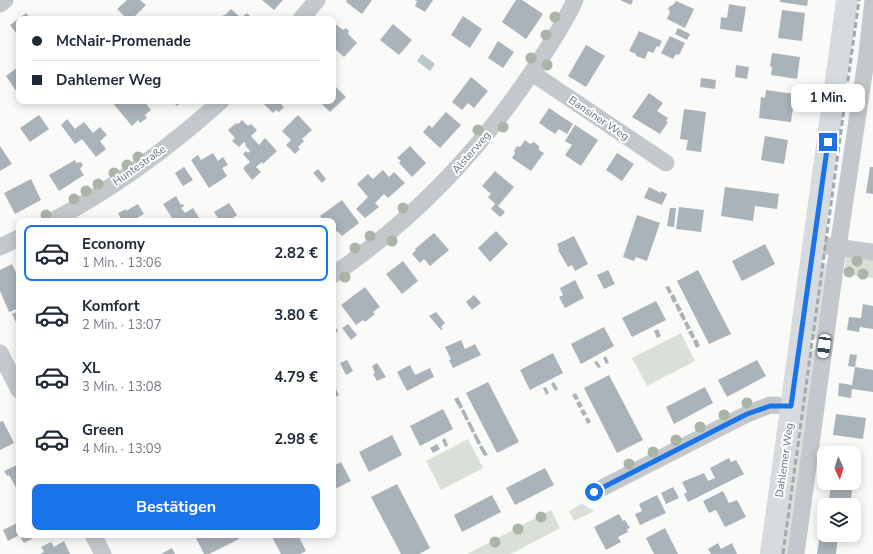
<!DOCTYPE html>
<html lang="de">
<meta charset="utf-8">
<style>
body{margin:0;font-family:"Nunito Sans",sans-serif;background:#f2f2f3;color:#1f2937;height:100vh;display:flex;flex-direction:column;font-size:15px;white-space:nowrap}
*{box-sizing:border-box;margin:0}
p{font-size:13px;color:#747a83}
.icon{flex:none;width:22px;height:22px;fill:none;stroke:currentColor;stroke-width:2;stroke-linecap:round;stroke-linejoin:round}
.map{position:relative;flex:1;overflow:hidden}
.side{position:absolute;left:16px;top:218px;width:320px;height:320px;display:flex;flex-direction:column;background:#fff;border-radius:8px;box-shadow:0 2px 10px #0003}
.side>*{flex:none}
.hud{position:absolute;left:16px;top:16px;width:320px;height:88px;border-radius:8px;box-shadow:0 2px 10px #0003;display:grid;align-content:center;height:88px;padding:0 16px;background:#fff}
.needle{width:26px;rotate:176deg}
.tools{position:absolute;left:817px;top:446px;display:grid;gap:8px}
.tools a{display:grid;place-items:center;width:44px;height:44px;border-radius:8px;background:#fff;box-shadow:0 2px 10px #0003;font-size:20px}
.end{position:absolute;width:18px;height:18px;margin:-9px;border:5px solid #1a73e8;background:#fff;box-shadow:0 0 0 2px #fff}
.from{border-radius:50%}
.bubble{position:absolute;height:28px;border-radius:8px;background:#fff;box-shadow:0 2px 10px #0003;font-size:13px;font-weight:700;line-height:28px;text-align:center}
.car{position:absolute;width:12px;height:24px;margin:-12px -6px;border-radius:5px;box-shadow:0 0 3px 1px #0007;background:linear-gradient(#fff 24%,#345 0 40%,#fff 0 76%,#345 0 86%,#fff 0)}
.hud b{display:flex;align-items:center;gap:14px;height:38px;font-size:15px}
.hud b+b{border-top:1px solid #e0e1e3}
.hud i{width:10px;height:10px;background:#1f2937}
ul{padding:7px 0 0;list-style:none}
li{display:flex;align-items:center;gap:12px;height:56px;margin:0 8px 6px;padding:0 8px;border:2px solid transparent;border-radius:8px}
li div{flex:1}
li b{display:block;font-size:15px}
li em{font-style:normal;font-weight:700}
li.selected{border-color:#1a73e8}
li>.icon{width:36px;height:36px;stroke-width:1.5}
.primary-button{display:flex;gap:8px;margin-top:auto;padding:8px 16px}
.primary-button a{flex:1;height:46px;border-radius:8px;background:#1a73e8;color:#fff;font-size:16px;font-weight:700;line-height:46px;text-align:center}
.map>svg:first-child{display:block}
.green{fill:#dadfd7}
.water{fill:#bbc7cb}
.building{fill:#aab3b9}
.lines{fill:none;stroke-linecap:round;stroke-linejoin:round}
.street{stroke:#c3c8cc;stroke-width:17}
.secondary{stroke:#d6dbdf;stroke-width:22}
.rail{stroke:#a2aab0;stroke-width:3;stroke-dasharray:6 3;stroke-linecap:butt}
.tree{fill:#aab4a7}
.route{stroke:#1a73e8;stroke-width:5}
.labels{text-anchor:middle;stroke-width:4;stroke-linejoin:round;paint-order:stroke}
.street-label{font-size:11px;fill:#657683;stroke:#fff}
</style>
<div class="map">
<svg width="873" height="554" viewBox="0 0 873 554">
<rect width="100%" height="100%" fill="#fafaf8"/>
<g class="green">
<path d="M846,256l27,4v18l-29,-4z"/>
<path d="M818,262l11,2 -11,74 -4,1 -4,-1z"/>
<path d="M681,333l14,28 -48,25 -15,-28z"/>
<path d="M809,350h5l4,4 -29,200h-11z"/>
<path d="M468,439l15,29 -42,22 -15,-29z"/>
<path d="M582,504l12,7 -20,10 -5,-10z"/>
<path d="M551,510l9,18 -49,26h-44z"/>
</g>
<path class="water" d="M422,54l13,10 -5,7 -13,-10z"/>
<g class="building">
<path d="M127,0h13l6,5 -14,14h-5l-10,-10z"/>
<path d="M262,0h21l-9,10z"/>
<path d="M347,0h25l-10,14 -16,-12z"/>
<path d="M415,0h18l-8,12 -10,-6 2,-5z"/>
<path d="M516,0h6l21,14 -17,25 -24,-17z"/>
<path d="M620,0h13l-2,5z"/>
<path d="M780,0h28l-1,6 -27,-4z"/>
<path d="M676,1l18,8 -9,19 -18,-9 3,-7 -2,-3 2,-3 3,-1z"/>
<path d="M729,4l17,3 -4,25 -22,-3 1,-12 6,1z"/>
<path d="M231,9l10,9 6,-5 6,6h-32v-3l4,-1z"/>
<path d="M782,10l23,3 -3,28 -24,-3z"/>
<path d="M26,13l5,6h-12v18l-9,-12z"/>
<path d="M463,16l19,13 -12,19 -19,-13z"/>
<path d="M333,22l10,8 3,-2 3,3 -1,3 9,9 -13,14 -11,-10z"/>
<path d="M393,24l19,16 -13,15 -19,-15z"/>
<path d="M678,28l12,6 -3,6 -12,-6z"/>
<path d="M639,31l23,10 -3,6 -2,-1 -4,7 -5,-2 -3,8 -9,-3v-2l-7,-3z"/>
<path d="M670,36l15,7 -6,12 -3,-1 -3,5 -12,-6z"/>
<path d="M498,41l16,11 -11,16 -15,-10z"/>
<path d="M586,45l19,11 -19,31 -18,-11z"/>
<path d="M772,53l28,4 -3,22 -26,-4 1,-8 -2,-1z"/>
<path d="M736,65l13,2 -2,12 -12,-2z"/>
<path d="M19,66v29l-13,-19z"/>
<path d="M471,77l17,14 -14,17 -6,-5 -6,7 -10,-8z"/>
<path d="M701,78l15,2 -1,9 -15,-2z"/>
<path d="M334,85l12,12 -16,15 -11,-11h14z"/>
<path d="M766,90l29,4 -4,28 -32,-4 2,-21 4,1z"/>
<path d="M649,93l14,10 -6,8 11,7 -2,3 2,1 -8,12 -28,-17z"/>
<path d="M111,101h33l7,9 -6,5 2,3 -7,5 -2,-3 -6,6z"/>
<path d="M172,101h8l1,1 -4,4z"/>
<path d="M261,101h24l-4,3 3,3 -5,5 -3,-2 -3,3z"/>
<path d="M549,108l24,16 -6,10 -8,-5 -4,5 -16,-11z"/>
<path d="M684,109l22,3 -5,40 -15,-2 2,-10 -8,-1z"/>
<path d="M446,112l15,13 -21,23 -17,-16 6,-7 3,3z"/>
<path d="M39,115l10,14 -19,13 -10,-14z"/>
<path d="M298,115l14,15 -10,9 2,2 -6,6 2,2 -5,5 -9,-9 5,-5 -9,-9z"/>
<path d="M67,119l8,10 9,-7 9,11 7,-6 7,8 -7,6 6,8 -10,8 -14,-18 -7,5 -14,-19z"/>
<path d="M242,120l6,6 3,-2 6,6 -6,6 8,9 6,-7 12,13 -14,13 -1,-2 -6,5 5,5 -9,8 -9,-12 7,-6 -7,-8 3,-3 2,2 2,-2 -5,-6 1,-1 -2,-2 -5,5 -7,-6 3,-3 -7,-8 8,-7 2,1z"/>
<path d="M575,125l23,15 -17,26 -16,-11 7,-10 -7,-4z"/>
<path d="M765,136l23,4 -4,24 -23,-4z"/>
<path d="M525,140l5,4 4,-2 5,4v4l5,3 -13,18 -19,-13 3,-5 -1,-2 3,-5 3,1z"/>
<path d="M0,146l12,18 -12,7z"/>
<path d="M410,146l16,17 -14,14 -13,-14 2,-2 -4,-3z"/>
<path d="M213,153l5,8 5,-4 5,8 -6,3 5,8 -18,12 -18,-28 7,-5 3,5z"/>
<path d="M617,153l17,11 -12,17 -16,-11z"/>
<path d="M75,160l1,3 5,-1 2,3 -3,4 4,6 -25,16 -10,-16z"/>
<path d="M184,167l9,13 -10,6 -8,-13z"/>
<path d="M870,167h3v27l-7,-1z"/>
<path d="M318,169l8,10 -4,4 -9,-10z"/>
<path d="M383,170l6,7 5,-5 11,11 -17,15 -4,-4 -9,9 4,4 -14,11 -9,-9 12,-12 -11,-13 11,-10 5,5z"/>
<path d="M495,171l19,16 -16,19 7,6 -5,5 -9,-8 4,-5 -7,-7 3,-3 -9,-8z"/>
<path d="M31,179l10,21 -26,14 -11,-21z"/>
<path d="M649,187l12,6v-2l6,3 -5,11 -18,-7z"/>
<path d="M725,187l54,7 -2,15 -22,-3 -2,15 -32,-5z"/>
<path d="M176,196l5,9 2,-1 1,2 -3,2 4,5 8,-5 8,13h-27l-11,-17z"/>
<path d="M342,200l17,23 -17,13 -5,-5 -3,3 -1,-1v-12h-9l-4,-5z"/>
<path d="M229,203l8,12 -8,6h-9l-6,-9z"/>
<path d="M138,204l6,10 -9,5 2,2h-15l-4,-8 8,-4v2z"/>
<path d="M679,207l25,3 -3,22 -25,-3z"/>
<path d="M670,208h6l-2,19 -7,-1z"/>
<path d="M637,215l23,8 -13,38 -11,-4 -2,4 -11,-4z"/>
<path d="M496,231l12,13 -18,18 -12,-14z"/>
<path d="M434,233l15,17 -19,16 -6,-7 -4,4 -8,-9 4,-4 -1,-1z"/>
<path d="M574,236l14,28 -13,7 -3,-6 -4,2 -10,-17 1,-1 -2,-5z"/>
<path d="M765,244l10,20 -33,17 -10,-20z"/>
<path d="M403,261l15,20 -16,13 -16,-20z"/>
<path d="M12,264l7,15v29l-10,4 -9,-21v-21z"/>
<path d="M608,270l7,14 -11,5 -7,-14z"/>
<path d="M698,270l33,64 -22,10 -32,-63z"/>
<path d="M575,280l9,18 -19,10 -6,-11 4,-2 -3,-7z"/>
<path d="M669,286l3,6 -3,2 -4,-7z"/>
<path d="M365,287l15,20 -7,5 2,2 -10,8 -2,-2 -7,5 -15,-20z"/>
<path d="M674,294l3,7 -4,2 -3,-7z"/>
<path d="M474,295l7,8 -9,7 -6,-8z"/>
<path d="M656,301l10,19 -34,17 -10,-19z"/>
<path d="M678,303l4,7 -4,2 -3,-7z"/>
<path d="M863,304l10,2v23l-13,-2 -1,5 -12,-2 2,-13 12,1z"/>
<path d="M19,311v17l-7,-14z"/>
<path d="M436,312l9,11 -4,4 2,2 -2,1 -12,-14z"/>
<path d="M683,312l3,7 -3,2 -4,-7z"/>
<path d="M687,321l4,7 -4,2 -3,-7z"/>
<path d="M333,323l5,8 -5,4z"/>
<path d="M348,324l9,11 -6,5 -9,-12z"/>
<path d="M604,327l10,19 -33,18 -10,-20z"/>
<path d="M658,329l3,7 -4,2 -3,-7z"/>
<path d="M692,330l3,7 -3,2 -4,-7z"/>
<path d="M697,339l3,7 -4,2 -3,-7z"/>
<path d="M461,340l4,9 10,-5 6,11 -28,13 -4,-8 2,-1 -6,-12z"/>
<path d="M553,353l10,20 -33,17 -10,-20z"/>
<path d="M850,354l7,1 -2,12 -7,-1z"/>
<path d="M606,356l3,7 -3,1 -3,-6z"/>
<path d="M347,360l6,11 -7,4 -6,-12z"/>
<path d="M757,360l9,16 -39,21 -9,-17z"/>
<path d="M597,361l4,6 -3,1 -4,-6z"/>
<path d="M377,363l9,14 -9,4 -4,-7 2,-1 -3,-7z"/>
<path d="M410,365l5,10 15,-7 4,9 -27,14 -10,-19z"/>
<path d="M855,367l18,3v22l-21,-3 -1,9 -13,-2 1,-13 13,2z"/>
<path d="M609,375l34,65 -26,13 -33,-65z"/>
<path d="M488,382l31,60 -22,11 -31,-60z"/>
<path d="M554,382l4,7 -3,2 -4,-7z"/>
<path d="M333,383l6,12 -5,3 -1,-2z"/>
<path d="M546,387l3,6 -3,2 -3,-7z"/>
<path d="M705,387l8,16 -39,21 -8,-17z"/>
<path d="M576,393l3,6 -4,1 -3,-5z"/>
<path d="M458,397l5,10 -3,2 -6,-10z"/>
<path d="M580,401l3,5 -4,2 -3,-5z"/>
<path d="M443,409l10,20 -33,17 -10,-20z"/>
<path d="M464,409l5,10 -3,2 -5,-10z"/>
<path d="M584,409l3,5 -4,2 -3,-5z"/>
<path d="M836,414l30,4 -3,21 -30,-4z"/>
<path d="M588,417l3,5 -4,2 -2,-5z"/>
<path d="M3,421l11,22 -14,7v-28z"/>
<path d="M470,421l5,10 -3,2 -5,-10z"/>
<path d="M476,433l5,10 -3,2 -5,-10z"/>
<path d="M392,435l10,20 -33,17 -10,-20z"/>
<path d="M445,438l3,7 -3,2 -3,-7z"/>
<path d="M437,444l3,5 -7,4 -3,-5z"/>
<path d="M482,445l6,10 -4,1 -5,-9z"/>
<path d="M832,446l14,1v6h-15z"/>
<path d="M729,458l2,4 5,-2 8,14 -56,28 -4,-8 3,-2 -5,-10 22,-9 4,8 7,-3 -5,-10z"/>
<path d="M341,462l10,19 -18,9v-24z"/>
<path d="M19,464v26l-1,1 -9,-16 -2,1 -3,-5z"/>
<path d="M545,468l9,17 -39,20 -9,-17z"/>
<path d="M839,483h14l-3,22h-22l3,-20 7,1z"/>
<path d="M397,484l33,64 -11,6h-18l-30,-57z"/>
<path d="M673,487l6,11 -13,6 -5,-11z"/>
<path d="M723,491l6,12 8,-3 9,17 -21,10 -9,-17 -7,3 -6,-12z"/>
<path d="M492,495l9,17 -39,20 -8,-17z"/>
<path d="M657,495l9,18 -26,12 -5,-11 7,-3 -3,-7z"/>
<path d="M619,514l4,7 2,-1 5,8 -3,1 1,3 -10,5 3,5 -15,8 -12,-23z"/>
<path d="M19,522v13l-11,6 -5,-11z"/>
<path d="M665,528l13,26h-24l-8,-16z"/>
<path d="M820,532l4,1v2h14l-2,19h-19z"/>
<path d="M19,535h20l-15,8z"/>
<path d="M198,535h39l2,4 -30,15h-5l-9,-18z"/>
<path d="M271,535h27l8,16 -6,3h-19z"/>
<path d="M64,541l6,13h-30l4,-2 -3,-5 10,-5 3,5z"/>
<path d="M718,543l3,6 11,-6 5,11h-26l-3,-5z"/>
<path d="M172,548l3,6h-14z"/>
</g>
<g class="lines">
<g class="street">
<path d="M0,4l5,-4"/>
<path d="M301,19l16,-19"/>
<path d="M532,73l134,90"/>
<path d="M52,221c61,-32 118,-74 169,-120"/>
<path d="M813,244l60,8"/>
<path d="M0,247l19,-9"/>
<path d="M333,275c82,-56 151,-129 205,-212 14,-21 27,-41 37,-63"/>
<path d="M0,353l19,37"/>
<path d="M594,492l153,-78 23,-9 21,1"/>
<path d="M93,535l10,19"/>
<path d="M796,554l42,-307 29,-193 6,-54"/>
</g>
<path class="secondary" d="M771,554l76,-554"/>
<path class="rail" d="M783,554l76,-554"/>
</g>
<g class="tree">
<circle cx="555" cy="17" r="5.5"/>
<circle cx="546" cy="35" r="5.5"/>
<circle cx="531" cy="58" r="5.5"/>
<circle cx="547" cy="65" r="5.5"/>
<circle cx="503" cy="127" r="5.5"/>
<circle cx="478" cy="130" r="5.5"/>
<circle cx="138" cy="157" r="5.5"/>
<circle cx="127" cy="165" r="5.5"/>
<circle cx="114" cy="173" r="5.5"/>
<circle cx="98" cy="184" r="5.5"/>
<circle cx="86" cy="191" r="5.5"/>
<circle cx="74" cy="199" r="5.5"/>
<circle cx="403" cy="208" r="5.5"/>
<circle cx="46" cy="215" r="5.5"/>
<circle cx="370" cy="236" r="5.5"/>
<circle cx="392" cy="241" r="5.5"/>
<circle cx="355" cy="248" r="5.5"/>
<circle cx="857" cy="261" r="5.5"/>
<circle cx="849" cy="272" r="5.5"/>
<circle cx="863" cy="274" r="5.5"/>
<circle cx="345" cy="277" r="5.5"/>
<circle cx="747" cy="403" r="5.5"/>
<circle cx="724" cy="415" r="5.5"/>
<circle cx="700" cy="427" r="5.5"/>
<circle cx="676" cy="440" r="5.5"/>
<circle cx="653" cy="452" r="5.5"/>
<circle cx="629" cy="464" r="5.5"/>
<circle cx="541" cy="517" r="5.5"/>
<circle cx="518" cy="529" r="5.5"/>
<circle cx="495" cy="542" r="5.5"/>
</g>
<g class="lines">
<path class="route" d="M594,492l153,-78 23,-8h21l37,-264"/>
</g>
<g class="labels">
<g class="street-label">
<text transform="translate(599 118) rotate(34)" y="4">Bansiner Weg</text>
<text transform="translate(471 152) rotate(-49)" y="4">Alsterweg</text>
<text transform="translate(139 165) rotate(-35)" y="4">Huntestraße</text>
<text transform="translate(784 460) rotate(-82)" y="4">Dahlemer Weg</text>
</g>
</g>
</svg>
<div class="tools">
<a><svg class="needle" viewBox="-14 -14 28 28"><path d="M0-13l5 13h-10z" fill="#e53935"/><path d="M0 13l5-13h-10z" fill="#747a83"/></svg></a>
<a><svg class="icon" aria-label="layers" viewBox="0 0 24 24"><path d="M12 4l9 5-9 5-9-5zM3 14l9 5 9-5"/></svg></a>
</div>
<i class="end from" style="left:594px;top:492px"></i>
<i class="end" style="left:828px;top:142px"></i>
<div class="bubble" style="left:791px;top:84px;width:74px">1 Min.</div>
<i class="car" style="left:824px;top:346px;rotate:188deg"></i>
<div class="hud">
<b><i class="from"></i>McNair-Promenade</b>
<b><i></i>Dahlemer Weg</b>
</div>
<section class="side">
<ul>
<li class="selected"><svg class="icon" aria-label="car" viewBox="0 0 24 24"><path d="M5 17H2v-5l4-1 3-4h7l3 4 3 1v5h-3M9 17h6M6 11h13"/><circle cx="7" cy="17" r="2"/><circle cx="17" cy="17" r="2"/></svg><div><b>Economy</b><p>1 Min. · 13:06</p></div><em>2.82 €</em></li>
<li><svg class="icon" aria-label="car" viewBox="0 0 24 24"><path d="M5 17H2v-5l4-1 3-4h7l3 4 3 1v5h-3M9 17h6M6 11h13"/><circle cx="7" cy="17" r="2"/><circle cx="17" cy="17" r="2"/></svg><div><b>Komfort</b><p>2 Min. · 13:07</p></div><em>3.80 €</em></li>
<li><svg class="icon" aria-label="car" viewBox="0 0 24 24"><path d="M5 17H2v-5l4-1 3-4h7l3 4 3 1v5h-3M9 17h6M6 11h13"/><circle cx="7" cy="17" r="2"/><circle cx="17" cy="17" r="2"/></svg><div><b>XL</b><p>3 Min. · 13:08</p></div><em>4.79 €</em></li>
<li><svg class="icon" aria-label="car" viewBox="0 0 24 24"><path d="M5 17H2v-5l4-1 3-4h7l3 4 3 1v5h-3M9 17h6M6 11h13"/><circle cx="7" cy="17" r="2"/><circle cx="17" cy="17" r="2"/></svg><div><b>Green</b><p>4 Min. · 13:09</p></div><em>2.98 €</em></li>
</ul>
<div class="primary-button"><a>Bestätigen</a></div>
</section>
</div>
